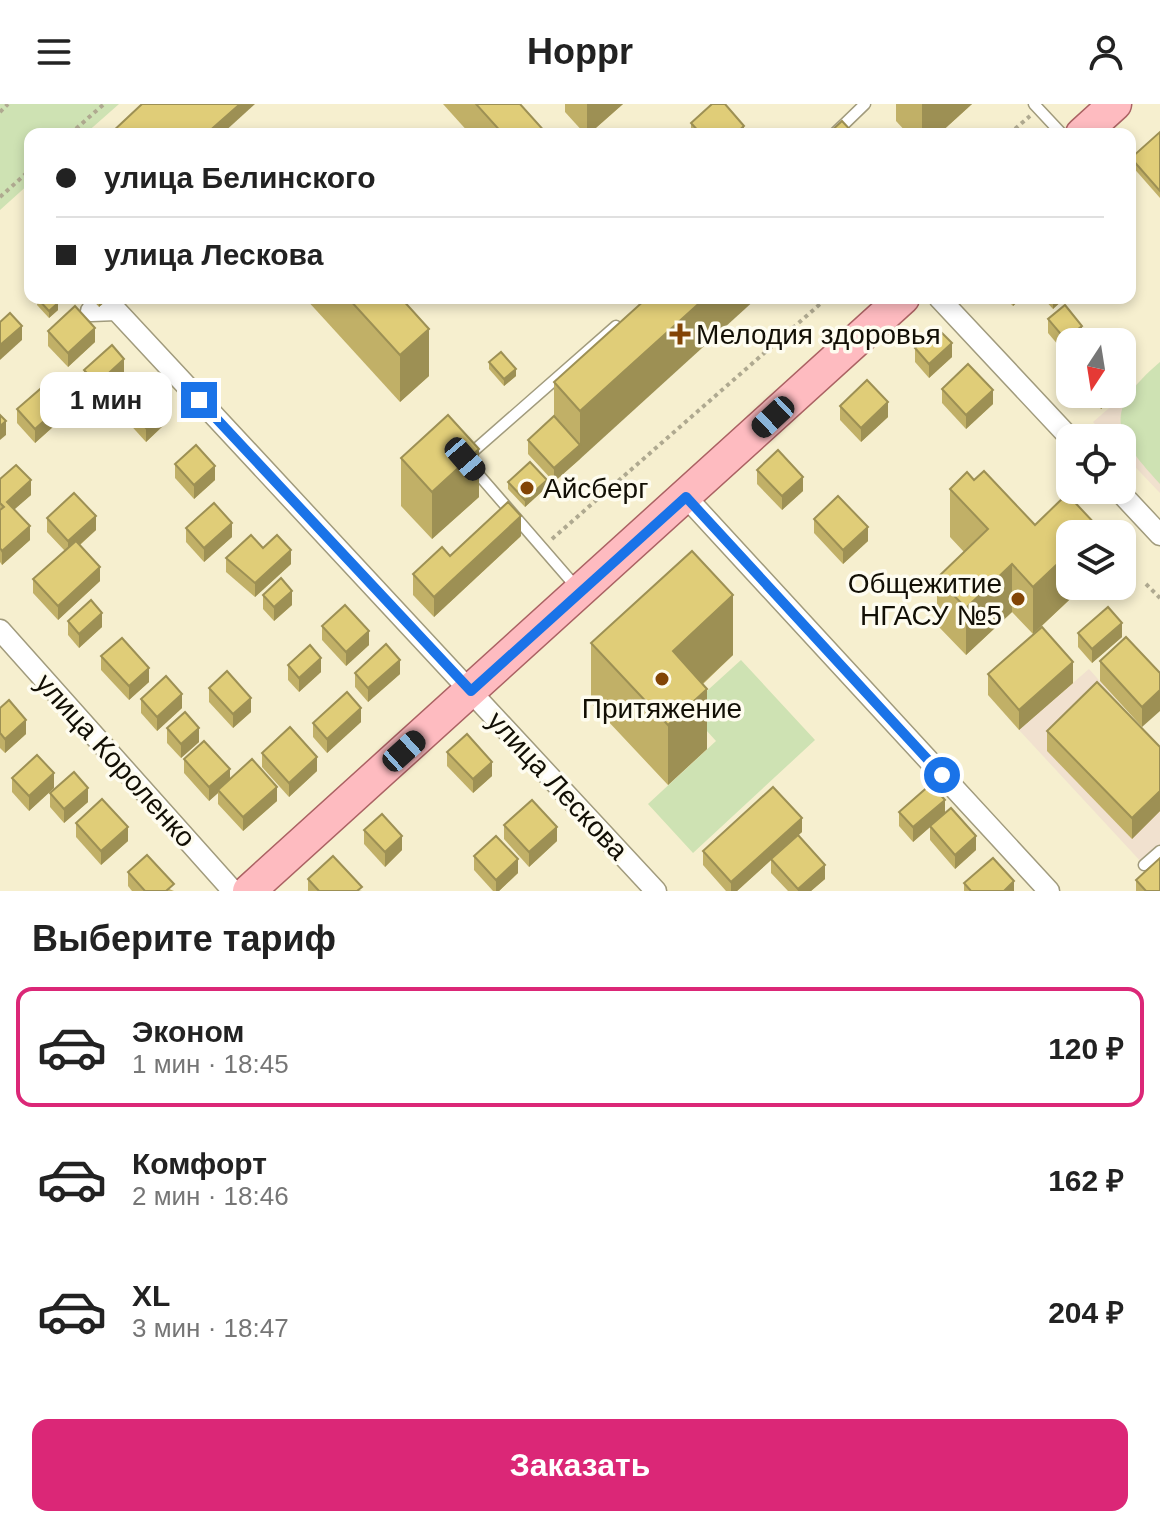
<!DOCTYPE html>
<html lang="ru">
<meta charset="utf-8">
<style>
body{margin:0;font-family:Helvetica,sans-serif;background:#f6f6f6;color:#222;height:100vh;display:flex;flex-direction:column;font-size:30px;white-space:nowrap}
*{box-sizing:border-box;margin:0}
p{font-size:26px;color:#767676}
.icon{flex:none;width:44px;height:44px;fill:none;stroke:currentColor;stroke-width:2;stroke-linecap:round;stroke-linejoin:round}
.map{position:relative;height:787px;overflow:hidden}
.sheet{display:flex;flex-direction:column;background:#fff;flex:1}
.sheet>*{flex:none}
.guide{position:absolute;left:24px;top:24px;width:1112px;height:176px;border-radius:16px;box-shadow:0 4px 12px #0003;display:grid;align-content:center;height:176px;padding:0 32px;background:#fff}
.needle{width:52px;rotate:192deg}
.controls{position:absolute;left:1056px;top:224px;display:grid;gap:16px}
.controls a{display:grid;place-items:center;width:80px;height:80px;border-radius:16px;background:#fff;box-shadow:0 4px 12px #0003;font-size:40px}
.end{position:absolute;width:36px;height:36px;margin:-18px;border:10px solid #1a73e8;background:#fff;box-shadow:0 0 0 4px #fff}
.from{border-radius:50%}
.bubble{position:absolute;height:56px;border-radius:16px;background:#fff;box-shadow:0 4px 12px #0003;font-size:26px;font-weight:800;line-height:56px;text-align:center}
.car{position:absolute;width:24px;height:48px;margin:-24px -12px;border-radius:10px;box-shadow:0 0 6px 2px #0007;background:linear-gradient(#222 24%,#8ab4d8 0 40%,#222 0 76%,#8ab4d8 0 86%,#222 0)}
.guide b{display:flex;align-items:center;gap:28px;height:76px;font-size:30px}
.guide b+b{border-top:2px solid #e0e0e0}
.guide i{width:20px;height:20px;background:#222}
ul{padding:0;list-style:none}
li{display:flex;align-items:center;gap:24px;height:120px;margin:0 16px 12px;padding:0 16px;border:4px solid transparent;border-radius:16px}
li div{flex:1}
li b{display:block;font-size:30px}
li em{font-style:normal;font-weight:800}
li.selected{border-color:#db2777}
li>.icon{width:72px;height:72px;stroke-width:1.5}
h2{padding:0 32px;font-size:36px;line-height:96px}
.button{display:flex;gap:16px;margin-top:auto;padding:16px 32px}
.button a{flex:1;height:92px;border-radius:16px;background:#db2777;color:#fff;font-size:32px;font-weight:800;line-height:92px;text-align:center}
header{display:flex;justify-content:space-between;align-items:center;height:104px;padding:0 32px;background:#fff;font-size:36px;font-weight:800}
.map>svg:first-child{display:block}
.education{fill:#f1e1cf}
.park{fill:#cee2b3}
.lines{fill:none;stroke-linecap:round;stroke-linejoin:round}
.lane-casing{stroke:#a19b7d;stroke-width:13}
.street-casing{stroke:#a19b7d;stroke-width:23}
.primary-casing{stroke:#ab6263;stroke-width:35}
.path{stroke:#afa990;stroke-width:4;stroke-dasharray:4 4;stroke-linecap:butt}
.lane{stroke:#fff;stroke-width:10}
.street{stroke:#fff;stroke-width:20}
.primary{stroke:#febbc0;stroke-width:32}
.wall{fill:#c1b067}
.shaded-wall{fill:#9d9054}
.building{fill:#e0cd78;stroke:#9d9054;stroke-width:2}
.route{stroke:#1a73e8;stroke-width:10}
.poi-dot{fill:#824405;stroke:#fefcef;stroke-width:3}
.labels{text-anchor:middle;stroke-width:7;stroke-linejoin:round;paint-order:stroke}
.poi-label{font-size:28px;fill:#120f05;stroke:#fefcef;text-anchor:start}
.street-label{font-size:28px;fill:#120f05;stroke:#fefcef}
</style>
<header><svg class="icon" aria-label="menu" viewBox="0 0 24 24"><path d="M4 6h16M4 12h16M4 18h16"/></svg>Hoppr<svg class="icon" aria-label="person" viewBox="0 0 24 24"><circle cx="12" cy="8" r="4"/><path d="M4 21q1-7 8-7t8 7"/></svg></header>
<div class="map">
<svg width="1160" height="787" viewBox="0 0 1160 787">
<rect width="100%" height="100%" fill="#f6efcf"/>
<g class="education">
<path d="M1160,260v129l-38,-40v-15h-14l-15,-16z"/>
<path d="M1089,565l71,80v102l-16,14 -125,-135z"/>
</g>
<g class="park">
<path d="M0,0h119l-34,30h-55v49l-30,27z"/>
<path d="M1160,258v122c-48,-52 -57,-73 0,-122z"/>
<path d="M741,556l74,80 -122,113 -45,-49 68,-63 -29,-32z"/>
</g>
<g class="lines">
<defs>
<g id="lane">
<path d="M1034,0l28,30"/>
<path d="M834,30l31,-30"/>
<path d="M469,351l147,-129"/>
<path d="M472,363l105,121"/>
<path d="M1144,761l16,-14"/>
</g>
<g id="street">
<path d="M939,194l131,140"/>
<path d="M91,207l25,-1 540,581"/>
<path d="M1118,386l42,45"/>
<path d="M686,393l363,394"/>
<path d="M0,526l233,261"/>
</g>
<g id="primary">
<path d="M1082,30l33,-30"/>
<path d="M249,787l654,-593"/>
</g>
</defs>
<use href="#lane" class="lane-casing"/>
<use href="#street" class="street-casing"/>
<use href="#primary" class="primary-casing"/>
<g class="path">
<path d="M0,8l8,-8"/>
<path d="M70,30l34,-30"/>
<path d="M1009,30l21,-18"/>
<path d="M0,93l30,-27"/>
<path d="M552,435l275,-241"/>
<path d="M1146,480l14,14"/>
</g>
<use href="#lane" class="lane"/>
<use href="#street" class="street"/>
<use href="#primary" class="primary"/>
</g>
<g class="wall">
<path d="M443,0h77l27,30h-77z"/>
<path d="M565,0h58l-34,30h-4l-20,-22z"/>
<path d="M896,0h76l-33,30h-31l-12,-13z"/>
<path d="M691,19l53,10 -50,1 -3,-4z"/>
<path d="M1160,28v66l-29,-33v-7z"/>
<path d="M38,194l20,12 -9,8 -12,-13z"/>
<path d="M91,194h16v2l-8,7z"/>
<path d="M305,194h96l28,78 -29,26z"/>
<path d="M647,194l-67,161 -26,23 -26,-28v-14l26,-24v-34z"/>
<path d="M1005,194h17l-9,8z"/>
<path d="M1030,194h35l-12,11 -10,-11 -7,6z"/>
<path d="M1048,215l34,21 -17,13 -17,-20z"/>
<path d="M48,227l47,11 -27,25 -20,-21z"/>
<path d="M915,244l37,9 -23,21 -14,-16z"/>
<path d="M489,258l27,14 -12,10 -15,-17z"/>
<path d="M84,266l40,4 -27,24 -13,-14z"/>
<path d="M942,285l51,15 -27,25 -24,-26z"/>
<path d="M1087,290h31l-17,15z"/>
<path d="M116,291l51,27 -21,20 -30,-33z"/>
<path d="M840,302l48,11 -27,25 -21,-22z"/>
<path d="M17,305l47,8 -29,26 -18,-20z"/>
<path d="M401,354l78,39 -47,42 -31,-33z"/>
<path d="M175,360l40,16 -21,19 -19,-21z"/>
<path d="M757,366l46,21 -21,19 -25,-26z"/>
<path d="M0,375l31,16 -17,14 16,31 -28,25 -2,-3z"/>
<path d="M974,376l61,45 62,9 -27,52h14l-51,48 -21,-22 -46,43 -29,-30v-47l27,-26 -14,-15v-48z"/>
<path d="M508,378l39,5 -22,20 -17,-18z"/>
<path d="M47,414l49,12 -16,15 20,36 -42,39 -25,-27v-14l32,-28 -18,-19z"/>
<path d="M814,415l54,22 -25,23 -29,-31z"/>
<path d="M186,424l46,9 -28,25 -18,-20z"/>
<path d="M521,432l-87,81 -21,-22v-21l37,-18z"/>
<path d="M263,444l28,16 -36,33 -29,-25v-14z"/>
<path d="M263,491l29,10 -18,16 -11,-12z"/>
<path d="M68,517l34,6 -23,21 -11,-13z"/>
<path d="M322,522l47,19 -23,21 -24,-26z"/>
<path d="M1078,529l44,4 -30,26 -14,-16z"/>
<path d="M591,539l142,12 -30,29 4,65 -39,36 -77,-82z"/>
<path d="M101,552l48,26 -20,18 -28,-30z"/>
<path d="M1100,557l60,12 -18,54 -42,-46z"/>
<path d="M288,561l33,7 -22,20 -11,-12z"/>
<path d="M355,569l45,1 -32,28 -13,-15z"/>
<path d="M988,570l85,9 -54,47 -31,-35z"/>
<path d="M209,584l42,24 -18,16 -24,-26z"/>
<path d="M141,595l41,9 -25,23 -16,-18z"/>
<path d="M0,604l26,26 -21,19 -5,-5z"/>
<path d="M361,618l-34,31 -14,-16v-14z"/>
<path d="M167,624l32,14 -18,16 -14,-15z"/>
<path d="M1047,627l113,16v64l-28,28 -85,-88z"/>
<path d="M447,648l45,24 -19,17 -26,-27z"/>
<path d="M262,649l55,18 -28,26 -27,-30z"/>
<path d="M184,655l46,20 47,22 -34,30 -25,-27v-11l-9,8 -25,-28z"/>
<path d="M12,674l42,10 -25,23 -17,-19z"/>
<path d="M50,689l38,9 -24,21 -14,-16z"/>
<path d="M899,708l46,1 31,37 -21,19 -25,-29v-13l-17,15 -14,-16z"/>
<path d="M76,719l52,18 -27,24 -25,-28z"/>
<path d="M504,721l53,16 -28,26 -25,-28z"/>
<path d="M364,726l38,20 -17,17 -21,-23z"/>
<path d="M802,728l-4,3 27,44 -14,12h-23l-17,-18v-13l-34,31h-11l-23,-26v-14z"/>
<path d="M474,752l44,17 -19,18h-6l-19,-21z"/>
<path d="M128,768l46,19h-42l-4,-5z"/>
<path d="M308,775l54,12h-54z"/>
<path d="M1136,776l24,11h-24z"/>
<path d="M964,779l50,8h-50z"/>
</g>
<g class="shaded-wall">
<path d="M240,0h15l-33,30h-16z"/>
<path d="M587,0h36l-34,30h-2z"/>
<path d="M922,0h50l-33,30h-17z"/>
<path d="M744,22v7l-9,1z"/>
<path d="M101,194h6v2l-8,7v-7z"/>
<path d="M705,194h52l-177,161v-48z"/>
<path d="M1013,194h9l-9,8z"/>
<path d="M1036,194h7l-7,6z"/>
<path d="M1053,194h12l-12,11z"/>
<path d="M58,199v7l-9,8v-7z"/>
<path d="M22,222v14l-22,20v-15z"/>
<path d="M1082,222v14l-3,2h-9v7l-5,4v-14z"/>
<path d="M95,224v14l-27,25v-14z"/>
<path d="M429,225v47l-29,26v-47z"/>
<path d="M952,239v14l-23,21v-14z"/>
<path d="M124,255v15l-27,24v-14z"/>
<path d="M516,265v7l-12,10v-7z"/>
<path d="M993,286v14l-27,25v-14z"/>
<path d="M1102,290h16l-17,15v-14z"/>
<path d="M888,298v15l-27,25v-14z"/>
<path d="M64,299v14l-29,26v-14z"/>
<path d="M167,304v14l-21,20v-14z"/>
<path d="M6,317v14l-6,5v-14z"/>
<path d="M580,341v14l-26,23v-14z"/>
<path d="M479,345v48l-47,42v-47z"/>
<path d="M215,362v14l-21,19v-14z"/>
<path d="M803,373v14l-21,19v-14z"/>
<path d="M31,376v15l-24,21v-14z"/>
<path d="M547,376v7l-22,20v-7z"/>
<path d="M96,412v14l-28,25v-14z"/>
<path d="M521,412v20l-87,81v-20z"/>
<path d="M232,419v14l-28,25v-14z"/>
<path d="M30,422v14l-28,25v-14z"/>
<path d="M1097,422v8h-8z"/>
<path d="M868,423v14l-25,23v-14z"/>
<path d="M291,446v14l-36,33v-14z"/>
<path d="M1070,448v34h14l-51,48v-47z"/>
<path d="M1012,460v48l-46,43v-47z"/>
<path d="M100,463v14l-42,39v-14z"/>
<path d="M292,487v14l-18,16v-14z"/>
<path d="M733,491v60l-60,56v-60z"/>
<path d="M102,509v14l-23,21v-14z"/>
<path d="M1122,519v14l-30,26v-14z"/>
<path d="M369,527v14l-23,21v-14z"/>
<path d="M321,554v14l-22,20v-14z"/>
<path d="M400,556v14l-32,28v-14z"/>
<path d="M1073,558v21l-54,47v-20z"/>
<path d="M149,564v14l-20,18v-14z"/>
<path d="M707,585v60l-39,36v-60z"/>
<path d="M1160,586v21l-18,16v-20z"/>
<path d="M182,590v14l-25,23v-14z"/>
<path d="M251,594v14l-18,16v-14z"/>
<path d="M361,604v14l-34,31v-14z"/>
<path d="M26,616v14l-21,19v-14z"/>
<path d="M199,624v14l-18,16v-14z"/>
<path d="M317,653v14l-28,26v-14z"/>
<path d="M492,658v14l-19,17v-14z"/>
<path d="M230,665v14l-12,7v3l-9,8v-14z"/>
<path d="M54,669v15l-25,23v-15z"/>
<path d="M277,683v14l-34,30v-14z"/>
<path d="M88,684v14l-24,21v-14z"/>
<path d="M1160,687v20l-28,28v-21z"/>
<path d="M945,696v14l-32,28v-15z"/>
<path d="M802,714v14l-65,59h-6v-9z"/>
<path d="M128,723v14l-27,24v-14z"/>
<path d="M557,723v14l-28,26v-15z"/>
<path d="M402,732v14l-17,17v-15z"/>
<path d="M976,732v14l-21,19v-14z"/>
<path d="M518,755v14l-19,18h-3v-11z"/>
<path d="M825,761v14l-14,12h-13v-2z"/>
<path d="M1014,777v10h-10z"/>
</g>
<g class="building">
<path d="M142,0h98l-34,30h-96z"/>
<path d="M476,0h44l27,30h-44z"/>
<path d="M712,0h13l19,22 -9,8h-34l-10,-11z"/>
<path d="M842,17l12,13h-26z"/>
<path d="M1160,28v59l-29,-33z"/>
<path d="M37,194h17l4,5 -9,8z"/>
<path d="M348,194h53l28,31 -29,26z"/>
<path d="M647,194h58l-125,113 -26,-29z"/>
<path d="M1065,201l17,21 -17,13 -17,-20z"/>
<path d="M75,202l20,22 -27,25 -20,-22z"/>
<path d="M10,209l12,13 -22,19v-23z"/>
<path d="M937,224l15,15 -23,21 -14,-16z"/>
<path d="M112,241l12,14 -27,25 -13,-14z"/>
<path d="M501,248l15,17 -12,10 -15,-17z"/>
<path d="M968,260l25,26 -27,25 -24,-26z"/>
<path d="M138,272l29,32 -21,20 -30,-33z"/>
<path d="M867,276l21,22 -27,26 -21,-22z"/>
<path d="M46,280l18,19 -29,26 -18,-20z"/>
<path d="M0,311l6,6 -6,5z"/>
<path d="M448,311l31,34 -47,43 -31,-34z"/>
<path d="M554,312l26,29 -26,23 -26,-28z"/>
<path d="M196,341l19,21 -21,19 -19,-21z"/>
<path d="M778,346l25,27 -21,19 -25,-26z"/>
<path d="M530,358l17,18 -22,20 -17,-18z"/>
<path d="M16,361l15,15 -24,22 23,24 -28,25 -2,-3v-38l4,-3 -4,-4v-24z"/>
<path d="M984,367l51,54 32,-31 30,32 -8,8h-19v18l-37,35 -21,-23 -46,44 -29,-30 51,-49 -38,-40 17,-17 7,8z"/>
<path d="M74,389l22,23 -28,25 -21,-23z"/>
<path d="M838,392l30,31 -25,23 -29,-31z"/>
<path d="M508,398l13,14 -87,81 -21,-23 29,-27 8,9z"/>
<path d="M214,399l18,20 -28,25 -18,-20z"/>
<path d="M251,431l12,13 14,-13 14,15 -36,33 -29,-25z"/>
<path d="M76,437l24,26 -42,39 -25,-27z"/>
<path d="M692,447l41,44 -60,56 34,38 -39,36 -77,-82z"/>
<path d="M281,474l11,13 -18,16 -11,-12z"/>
<path d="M91,496l11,13 -23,21 -11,-13z"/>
<path d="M345,501l24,26 -23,21 -24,-26z"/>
<path d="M1108,503l14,16 -30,26 -14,-16z"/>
<path d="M1042,523l31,35 -54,48 -31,-36z"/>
<path d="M1126,533l34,36v17l-18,17 -42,-46z"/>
<path d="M122,534l27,30 -20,18 -28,-30z"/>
<path d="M386,540l14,16 -32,28 -13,-15z"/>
<path d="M310,541l11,13 -22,20 -11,-13z"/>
<path d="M227,567l24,27 -18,16 -24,-26z"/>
<path d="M166,572l16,18 -25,23 -16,-18z"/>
<path d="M1097,578l63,65v44l-28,27 -85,-87z"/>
<path d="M347,588l14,16 -34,31 -14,-16z"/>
<path d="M9,596l17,20 -21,19 -5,-6v-25z"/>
<path d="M185,608l14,16 -18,16 -14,-16z"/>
<path d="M290,623l27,30 -28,26 -27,-30z"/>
<path d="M467,630l25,28 -19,17 -26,-27z"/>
<path d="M204,637l26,28 -21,18 -25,-28z"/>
<path d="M37,651l17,18 -25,23 -17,-18z"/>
<path d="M252,655l25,28 -34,30 -25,-27z"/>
<path d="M74,668l14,16 -24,21 -14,-16z"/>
<path d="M931,680l14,16 -32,27 -14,-15z"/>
<path d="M773,683l29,31 -71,64 -28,-31z"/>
<path d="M102,695l26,28 -27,24 -25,-28z"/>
<path d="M532,696l25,27 -28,25 -25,-27z"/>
<path d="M951,704l25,28 -21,19 -25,-29z"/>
<path d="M382,710l20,22 -17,16 -21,-22z"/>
<path d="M798,731l27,30 -27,24 -27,-30z"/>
<path d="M496,732l22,23 -22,21 -22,-24z"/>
<path d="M147,751l27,29 -8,7h-21l-17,-19z"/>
<path d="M333,752l29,31 -5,4h-38l-11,-12z"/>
<path d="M993,754l21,23 -10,10h-33l-7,-8z"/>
<path d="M1160,754v33h-14l-10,-11z"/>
</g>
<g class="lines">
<path class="route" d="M199,296l272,291 215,-194 256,278"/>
</g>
<g class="poi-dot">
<path d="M676 218h8v8h8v8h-8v8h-8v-8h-8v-8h8z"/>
<circle cx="527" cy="384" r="8"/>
<circle cx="1018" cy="495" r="8"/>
<circle cx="662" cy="575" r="8"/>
</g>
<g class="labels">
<g class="poi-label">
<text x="696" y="240">Мелодия здоровья</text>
<text x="543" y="394">Айсберг</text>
<text x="1002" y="489" text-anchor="end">Общежитие<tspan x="1002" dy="32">НГАСУ №5</tspan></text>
<text x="662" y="614" text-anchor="middle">Притяжение</text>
</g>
<g class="street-label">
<text transform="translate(116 656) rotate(48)" y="10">улица Короленко</text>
<text transform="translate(558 681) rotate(47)" y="10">улица Лескова</text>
</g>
</g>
</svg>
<div class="controls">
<a><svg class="needle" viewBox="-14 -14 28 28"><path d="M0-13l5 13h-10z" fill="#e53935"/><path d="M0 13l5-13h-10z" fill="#767676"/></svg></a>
<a><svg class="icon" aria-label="locate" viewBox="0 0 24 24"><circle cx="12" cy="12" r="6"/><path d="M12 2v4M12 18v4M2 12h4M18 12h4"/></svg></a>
<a><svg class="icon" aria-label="layers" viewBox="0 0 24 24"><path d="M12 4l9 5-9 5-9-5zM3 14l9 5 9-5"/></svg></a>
</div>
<i class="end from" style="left:942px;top:671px"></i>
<i class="end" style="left:199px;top:296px"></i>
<div class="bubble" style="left:40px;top:268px;width:132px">1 мин</div>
<i class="car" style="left:773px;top:313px;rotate:227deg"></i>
<i class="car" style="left:465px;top:355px;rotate:139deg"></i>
<i class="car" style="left:404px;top:647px;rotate:48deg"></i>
<div class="guide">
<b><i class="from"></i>улица Белинского</b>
<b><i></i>улица Лескова</b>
</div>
</div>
<section class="sheet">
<h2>Выберите тариф</h2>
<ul>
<li class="selected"><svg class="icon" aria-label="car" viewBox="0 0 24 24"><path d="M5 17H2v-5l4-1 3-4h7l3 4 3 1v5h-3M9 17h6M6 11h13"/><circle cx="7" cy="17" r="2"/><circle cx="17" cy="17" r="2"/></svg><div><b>Эконом</b><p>1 мин · 18:45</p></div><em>120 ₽</em></li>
<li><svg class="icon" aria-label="car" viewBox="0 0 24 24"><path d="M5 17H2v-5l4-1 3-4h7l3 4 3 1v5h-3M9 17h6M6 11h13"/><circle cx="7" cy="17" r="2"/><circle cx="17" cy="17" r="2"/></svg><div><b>Комфорт</b><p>2 мин · 18:46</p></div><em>162 ₽</em></li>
<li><svg class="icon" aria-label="car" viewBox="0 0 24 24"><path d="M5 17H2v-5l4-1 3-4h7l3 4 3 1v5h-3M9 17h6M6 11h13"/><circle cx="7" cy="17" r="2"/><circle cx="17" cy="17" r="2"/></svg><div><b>XL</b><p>3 мин · 18:47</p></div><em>204 ₽</em></li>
</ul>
<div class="button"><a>Заказать</a></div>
</section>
